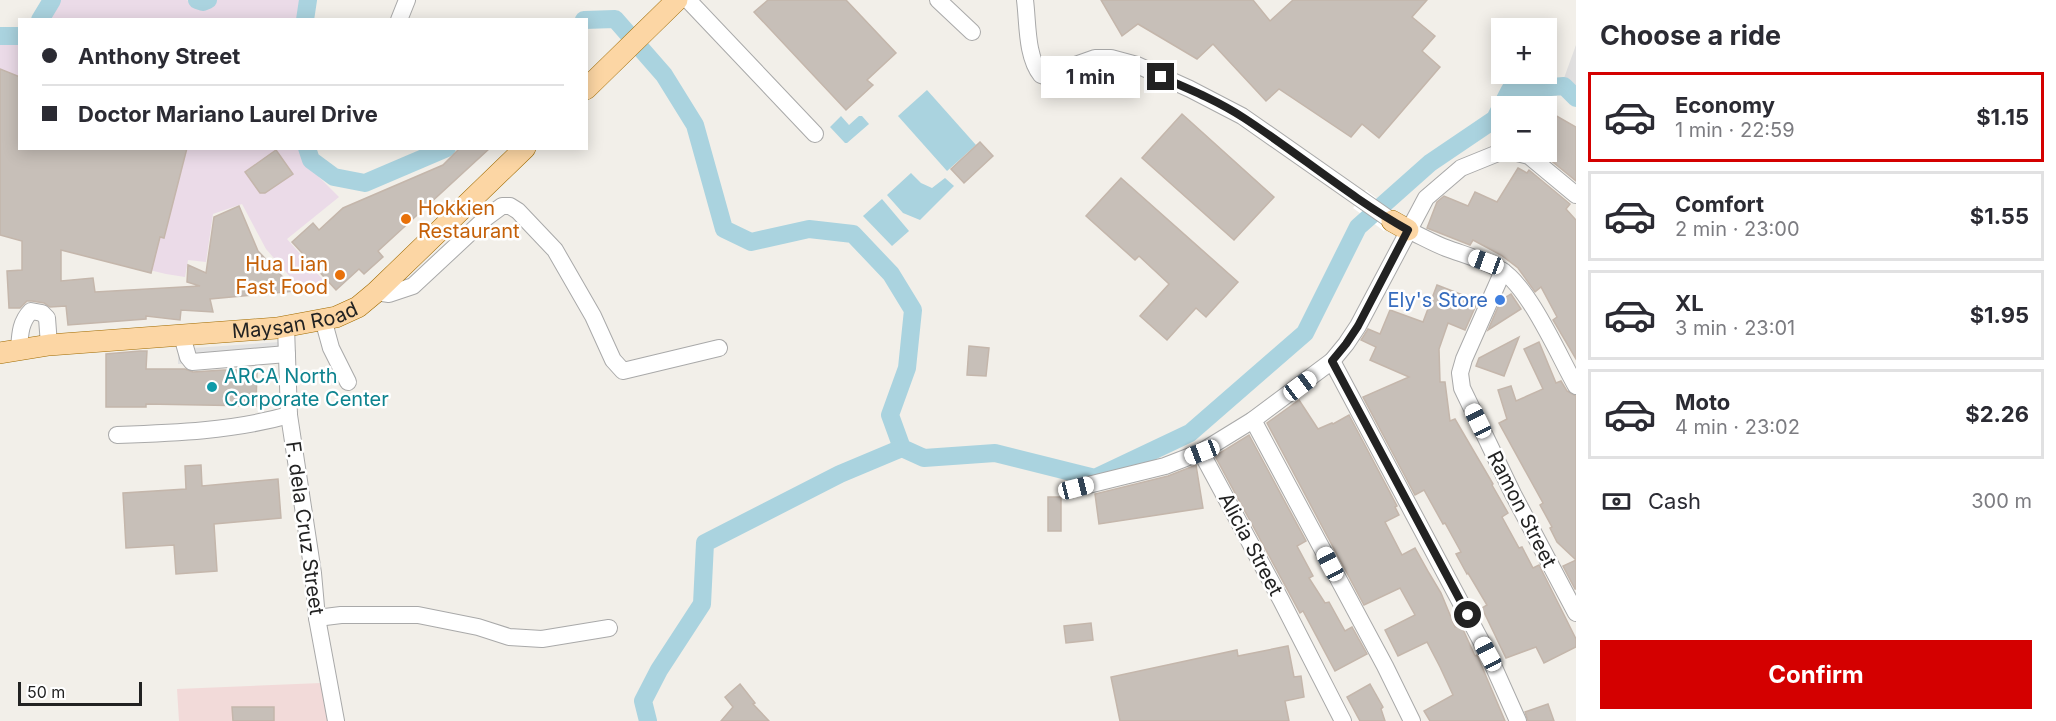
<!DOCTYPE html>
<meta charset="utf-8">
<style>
body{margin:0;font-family:Inter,sans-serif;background:#f2f2f3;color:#2b2b33;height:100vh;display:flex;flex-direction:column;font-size:22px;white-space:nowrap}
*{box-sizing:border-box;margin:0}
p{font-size:20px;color:#7c7c81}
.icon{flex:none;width:33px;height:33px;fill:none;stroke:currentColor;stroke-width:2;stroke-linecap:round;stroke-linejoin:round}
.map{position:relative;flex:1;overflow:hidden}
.side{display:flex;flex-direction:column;background:#fff;width:480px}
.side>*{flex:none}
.hud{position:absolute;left:18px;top:18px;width:570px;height:132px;border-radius:0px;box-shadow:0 3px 15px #0003;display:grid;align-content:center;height:132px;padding:0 24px;background:#fff}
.buttons{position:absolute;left:1491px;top:18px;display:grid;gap:12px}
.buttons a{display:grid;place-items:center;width:66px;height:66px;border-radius:0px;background:#fff;box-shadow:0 3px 15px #0003;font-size:30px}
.scale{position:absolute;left:18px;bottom:15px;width:124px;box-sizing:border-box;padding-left:6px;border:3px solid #222;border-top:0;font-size:16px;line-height:21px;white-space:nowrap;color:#222;-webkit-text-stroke:4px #fff;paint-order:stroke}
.end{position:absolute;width:27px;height:27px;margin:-14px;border:8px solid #222;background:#fff;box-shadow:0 0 0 3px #fff}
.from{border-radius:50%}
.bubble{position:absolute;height:42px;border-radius:0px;background:#fff;box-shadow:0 3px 15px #0003;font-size:20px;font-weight:700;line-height:42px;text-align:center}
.car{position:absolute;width:18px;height:36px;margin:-18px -9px;border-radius:8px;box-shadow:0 0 4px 2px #0007;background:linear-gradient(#fff 24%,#345 0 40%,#fff 0 76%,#345 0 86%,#fff 0)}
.hud b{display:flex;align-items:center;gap:21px;height:57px;font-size:22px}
.hud b+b{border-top:2px solid #e1e1e2}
.hud i{width:15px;height:15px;background:#2b2b33}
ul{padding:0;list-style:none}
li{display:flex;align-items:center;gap:18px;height:90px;margin:0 12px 9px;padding:0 12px;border:3px solid #e1e1e2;border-radius:0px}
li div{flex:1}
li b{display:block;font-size:22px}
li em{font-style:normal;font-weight:700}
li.current{border-color:#d40000}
li>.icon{width:54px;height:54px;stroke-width:1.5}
h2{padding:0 24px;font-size:27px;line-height:72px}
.pay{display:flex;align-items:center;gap:15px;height:66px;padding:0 24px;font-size:22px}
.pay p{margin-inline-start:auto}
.cta{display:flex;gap:12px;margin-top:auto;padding:12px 24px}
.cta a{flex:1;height:69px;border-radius:0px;background:#d40000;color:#fff;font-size:24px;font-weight:700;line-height:69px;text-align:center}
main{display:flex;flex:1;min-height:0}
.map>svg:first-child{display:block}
.residential{fill:#e0dfdf}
.commercial{fill:#f2dad9}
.industrial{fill:#ebdbe8}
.parking{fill:#e2e2e2}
.water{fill:#aad3df}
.pier{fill:#fff}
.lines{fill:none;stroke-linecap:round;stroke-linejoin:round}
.canal{stroke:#aad3df;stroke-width:18}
.building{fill:#c7bfb8;stroke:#c4b6ab;stroke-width:1.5}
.minor-casing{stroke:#a9a9a9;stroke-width:18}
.major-casing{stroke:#a06b00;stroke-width:22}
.minor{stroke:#fff;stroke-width:16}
.major{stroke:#fcd6a4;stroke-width:21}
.route{stroke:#222;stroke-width:8}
.food-dot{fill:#e8710a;stroke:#fff;stroke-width:2}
.shop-dot{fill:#3f7fe0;stroke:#fff;stroke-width:2}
.culture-dot{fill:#0f9aa8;stroke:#fff;stroke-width:2}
.labels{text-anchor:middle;stroke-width:5;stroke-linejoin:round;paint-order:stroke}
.food-label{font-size:20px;fill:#c56008;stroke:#fff;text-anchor:start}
.shop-label{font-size:20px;fill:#366cbe;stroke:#fff;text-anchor:end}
.street-label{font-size:20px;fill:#222;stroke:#fff}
.culture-label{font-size:20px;fill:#0d838f;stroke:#fff;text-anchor:start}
</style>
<main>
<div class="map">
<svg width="1576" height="721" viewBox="0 0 1576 721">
<rect width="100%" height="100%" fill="#f2efe9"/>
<path class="residential" d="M1576,45v42l-12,-9z"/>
<path class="commercial" d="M321,683l8,38h-150l-2,-32z"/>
<g class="industrial">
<path d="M58,0h128l18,5 12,-5h88l-5,19h-253z"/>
<path d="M0,40l19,1 1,107 282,1 9,20 28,28 -52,42 37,42 -19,13 -39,-45 -24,-45 -29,10 -7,48 -18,-2 -3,17 -19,-3 -166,-40z"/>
</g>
<path class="parking" d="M280,342l1,19 -103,3v-15z"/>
<g class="water">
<path d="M927,90l49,55 -29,26 -49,-55z"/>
<path d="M841,116l8,9 10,-9h3l7,8 -22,19h-2l-15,-16z"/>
<path d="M911,173l10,10 11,5 13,-10 9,8 -34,34 -17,-7 -16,-18z"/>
<path d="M882,199l27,32 -17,15 -29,-30z"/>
</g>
<path class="pier" d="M1366,190l31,24 -13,17 -31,-23z"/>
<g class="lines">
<g class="canal">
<path d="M197,0l6,2 5,-2"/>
<path d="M40,20l12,-20"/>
<path d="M305,20l3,-20"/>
<path d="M584,20l31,-1 49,56 31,50 29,104 27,13 58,-13 44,5 38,40 22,36 -6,58 -17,47 12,33 22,10 71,-5 100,25 95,-45 115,-100 53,-106 72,-64 65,-44 15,-29 54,-4 12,12"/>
<path d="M0,36h20"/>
<path d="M307,148l4,12 23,17 31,6 82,-35"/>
<path d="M648,721l-5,-20 16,-31 43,-66 3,-61 135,-69 62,-26"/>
</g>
</g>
<g class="building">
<path d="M768,0h78l50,53 -29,27 6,5 -27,25 -92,-98z"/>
<path d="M1101,0h152l17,21 23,-21h134l-15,17 23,19 -13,15 18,16 -61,71 -17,-14 -11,13 -72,-48 -13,12 -53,-57 -16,15 -59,-35 -16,12z"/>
<path d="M0,69l20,8v71h167l-23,90 -4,-1 -9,36 -90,-23v31l32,-3 2,14 105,-6 -13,-4 1,-17 18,8 8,-56 25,-11 19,45 38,40 -86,8 3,13 -32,-2 -1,10 -34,-4v3l-78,6 -2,-19 -16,1 -6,-4 -12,-2h-5l-7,7h-11l-2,-37 15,-1v-29l-22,-6z"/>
<path d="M1546,110l30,17v54l-34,-28 4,-1z"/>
<path d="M1182,114l92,83 -40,43 -92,-82z"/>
<path d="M980,142l13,14 -29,27 -13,-14z"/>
<path d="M460,148h30l-112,103 5,6 -19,17 -5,-5 -23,21 -44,-48 21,-19 6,7 24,-22 100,-43z"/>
<path d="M276,150l17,24 -28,19h-5l-15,-21z"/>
<path d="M1518,168l9,5 2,-3 41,34 -4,5 10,11v139l-23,-39 4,-3 -16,-30 -6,5 -17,-24 -17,-13 -28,-15 -3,5 -43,-17 10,-26 7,-6 24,10 7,-14 22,10z"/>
<path d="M1121,178l117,104 -32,35 -10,-9 -29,32 -27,-24 29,-32 -30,-28 -4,4 -49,-44z"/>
<path d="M1437,285l41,16 -13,29 -17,-7 -9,26 1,33h5l5,39 5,-2 38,65 -1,1 16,28 -6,4 17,31 3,-1 11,21 6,-3 37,74v8l-32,16 -8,-16 -30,11 -24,-50 5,-3 -19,-32 -1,1 -11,-20 5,-2 -16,-29 -2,1 -19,-34 -9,5 -52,-98 46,-20 -39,-17 6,-13 -15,-7 7,-11 12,5 10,-24 33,12z"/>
<path d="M1511,294l10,15 -33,21 13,-30z"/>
<path d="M1519,337l-15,39 -28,-10 3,-8z"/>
<path d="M1539,342l17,41 5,-2 6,10 9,5v164l-19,-18 -7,-14 2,-1 -12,-22 3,-2 -44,-80 8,-4 -9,-29 13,-4 5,15 27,-12 -19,-40z"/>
<path d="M969,346l20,2 -3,28 -19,-1z"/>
<path d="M140,351h7l-1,18h39l8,3 31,-2h33l-1,36 -110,-2v3h-40v-53z"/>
<path d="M1299,400l19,29 14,-6 1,1 16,-9 48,91 -2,1 4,8 -14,7 17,33 13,-7 14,25 12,20 14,34 6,-2 14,31 2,-1 28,66h-75l-6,-10 29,-16 -13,-28 -13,-25 -29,14 -13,-26 30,-15 -15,-27 -36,17 -97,-182z"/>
<path d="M1249,435l57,106 -9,5 16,30 -4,2 16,25 4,-1 16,29 7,-4 15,27 -32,17 -32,-60 -3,2 -85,-157z"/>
<path d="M201,465l1,21 76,-7 3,39 -67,6 3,47 -41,3 -2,-29 -48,3 -3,-55 63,-4 -1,-23z"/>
<path d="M1196,465l7,43 -104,16 -4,-30 73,-18z"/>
<rect x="1048" y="497" width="13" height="34"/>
<path d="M1576,560v29h-1l-12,-23z"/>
<path d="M1091,623l2,17 -27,3 -2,-17z"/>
<path d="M1288,646l6,31 7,-1 3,21 -19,4 4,20h-169l-9,-44 126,-27 1,6z"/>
<path d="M740,684l15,19 -2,1 16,17h-48l12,-14 -8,-10z"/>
<path d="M1370,684l13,23 -2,2 4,12h-25l-13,-24z"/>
<path d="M1548,704l6,17h-26l-3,-9z"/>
<path d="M232,707h42v14h-41z"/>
</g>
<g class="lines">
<defs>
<g id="minor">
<path d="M688,0l127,134"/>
<path d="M938,0l34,32"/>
<path d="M1025,0c3,23 1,56 16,75l3,1 51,-18h16l26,7 53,24 52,27 150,105"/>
<path d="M399,20l8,-20"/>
<path d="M1408,230c13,6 25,13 38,18 19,7 38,12 55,22 28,17 58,86 75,116"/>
<path d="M1503,271l-39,88 -4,14 2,15 51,106 63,119"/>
<path d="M376,292l13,2 24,-8 74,-69 15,-11h8l8,5 37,39 38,66 20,44 10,11 96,-23"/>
<path d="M323,319l8,29 17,34"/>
<path d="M286,327l3,88 24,158 4,45 19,103"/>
<path d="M182,336l6,21 4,5 95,-8"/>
<path d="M19,350c1,-15 1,-28 12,-39l11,2 5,5 2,27"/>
<path d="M1332,361l156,293 30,67"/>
<path d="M1253,420l132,246 27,55"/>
<path d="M117,435c58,-2 116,-4 172,-20"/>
<path d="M1201,452l80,148 62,121"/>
<path d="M1076,488l89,-22 36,-14 52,-32 79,-59 14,-17 12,-18 68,-128 35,-30 37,-15 15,-1 16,4 47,39"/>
<path d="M317,618l24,-3h77l60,12 31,10 33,2 67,-11"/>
</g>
<g id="major">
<path d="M586,89l91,-89"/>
<path d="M1392,221l16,9"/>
<path id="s1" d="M0,353l49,-8 228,-17 59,-11 22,-10 18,-15 149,-144"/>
</g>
</defs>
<use href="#minor" class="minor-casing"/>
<use href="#major" class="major-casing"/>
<use href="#minor" class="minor"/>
<use href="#major" class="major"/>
</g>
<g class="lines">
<path class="route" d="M1161,77c28,12 57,24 83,41 55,36 107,80 164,112l-50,96 -12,18 -14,17 136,254"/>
</g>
<g class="food-dot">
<circle cx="406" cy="219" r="6"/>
<circle cx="340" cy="275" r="6"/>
</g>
<circle class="shop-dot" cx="1500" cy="300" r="6"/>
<circle class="culture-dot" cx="212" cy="387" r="6"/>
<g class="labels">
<g class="food-label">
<text x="418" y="215">Hokkien<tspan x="418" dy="23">Restaurant</tspan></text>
<text x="328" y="271" text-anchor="end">Hua Lian<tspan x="328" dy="23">Fast Food</tspan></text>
</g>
<g class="shop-label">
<text x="1488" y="307">Ely's Store</text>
</g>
<g class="street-label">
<text dy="7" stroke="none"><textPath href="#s1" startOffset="297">Maysan Road</textPath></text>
<text transform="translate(1522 509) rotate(63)" y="7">Ramon Street</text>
<text transform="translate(305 528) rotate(82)" y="7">F. dela Cruz Street</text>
<text transform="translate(1251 544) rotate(62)" y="7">Alicia Street</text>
</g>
<g class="culture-label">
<text x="224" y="383">ARCA North<tspan x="224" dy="23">Corporate Center</tspan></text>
</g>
</g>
</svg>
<div class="buttons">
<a>+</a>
<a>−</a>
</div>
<div class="scale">50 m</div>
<i class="end from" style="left:1468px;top:615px"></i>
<i class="end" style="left:1161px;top:77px"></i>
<div class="bubble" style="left:1041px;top:56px;width:99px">1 min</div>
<i class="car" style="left:1486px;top:262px;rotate:290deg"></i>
<i class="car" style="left:1300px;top:386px;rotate:53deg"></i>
<i class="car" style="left:1478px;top:421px;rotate:334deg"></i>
<i class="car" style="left:1202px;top:452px;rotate:249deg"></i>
<i class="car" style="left:1076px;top:488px;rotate:76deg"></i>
<i class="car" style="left:1330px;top:564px;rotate:332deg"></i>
<i class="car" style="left:1488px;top:654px;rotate:332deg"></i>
<div class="hud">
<b><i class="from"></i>Anthony Street</b>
<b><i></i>Doctor Mariano Laurel Drive</b>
</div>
</div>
<section class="side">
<h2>Choose a ride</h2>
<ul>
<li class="current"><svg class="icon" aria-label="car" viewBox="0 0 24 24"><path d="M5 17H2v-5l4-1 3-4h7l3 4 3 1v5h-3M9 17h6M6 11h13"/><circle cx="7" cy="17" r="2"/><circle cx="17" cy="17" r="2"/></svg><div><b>Economy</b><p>1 min · 22:59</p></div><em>$1.15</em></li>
<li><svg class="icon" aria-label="car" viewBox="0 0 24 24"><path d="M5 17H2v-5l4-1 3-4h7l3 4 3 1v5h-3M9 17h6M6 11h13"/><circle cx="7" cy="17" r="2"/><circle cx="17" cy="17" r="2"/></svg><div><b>Comfort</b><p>2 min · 23:00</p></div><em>$1.55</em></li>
<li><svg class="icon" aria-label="car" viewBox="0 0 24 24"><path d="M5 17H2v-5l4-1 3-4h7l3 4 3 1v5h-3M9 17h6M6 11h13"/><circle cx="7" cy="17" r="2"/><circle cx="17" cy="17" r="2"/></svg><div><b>XL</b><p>3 min · 23:01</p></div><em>$1.95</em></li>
<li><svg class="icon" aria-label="car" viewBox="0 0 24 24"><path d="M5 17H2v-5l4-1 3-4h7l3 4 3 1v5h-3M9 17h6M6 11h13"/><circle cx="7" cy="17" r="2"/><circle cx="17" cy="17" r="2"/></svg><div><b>Moto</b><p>4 min · 23:02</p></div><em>$2.26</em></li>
</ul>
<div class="pay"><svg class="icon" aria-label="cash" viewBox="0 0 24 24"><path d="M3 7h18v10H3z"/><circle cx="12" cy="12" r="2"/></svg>Cash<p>300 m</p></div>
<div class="cta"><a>Confirm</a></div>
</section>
</main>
